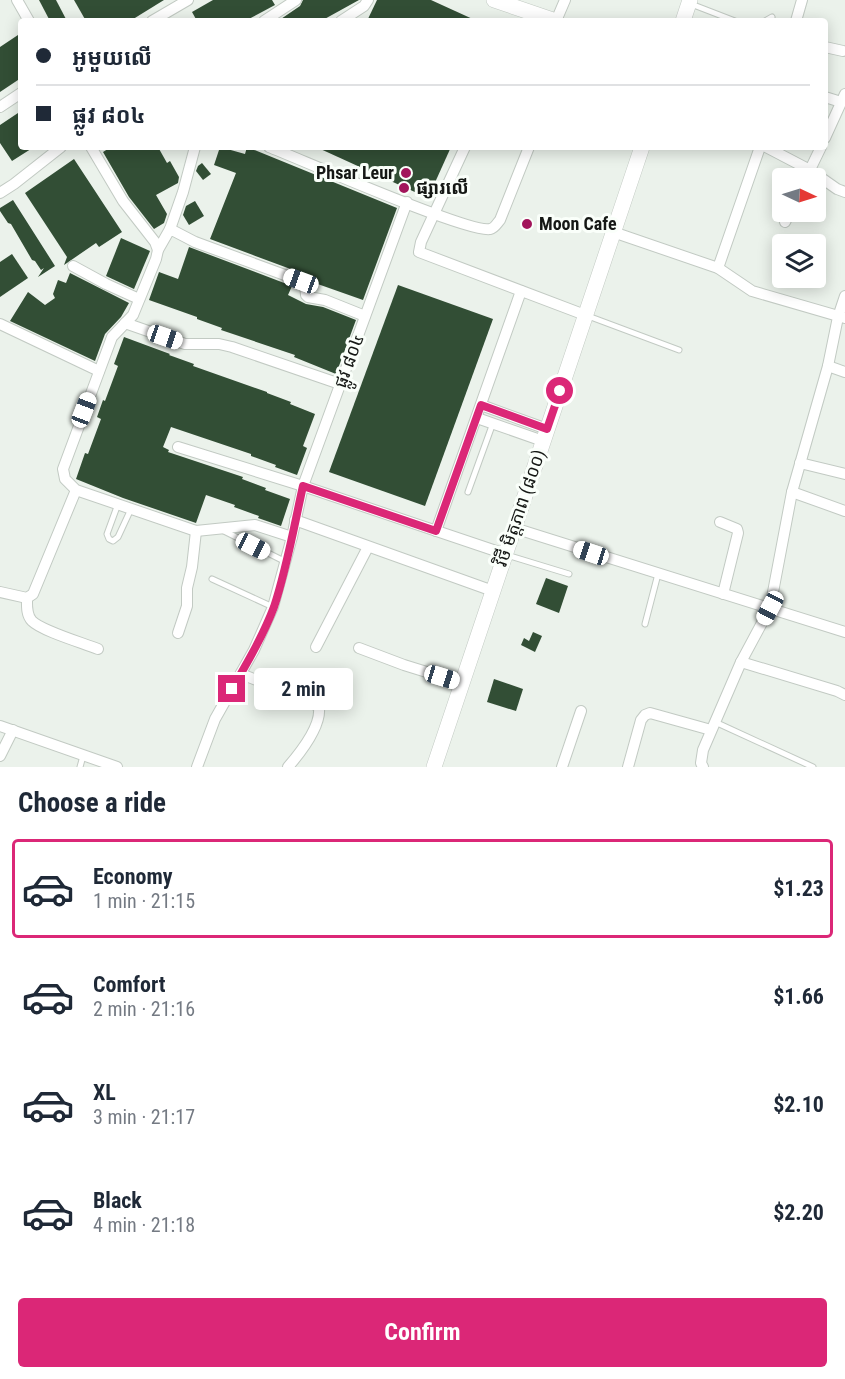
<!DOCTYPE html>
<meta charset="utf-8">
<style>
body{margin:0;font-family:"Roboto Condensed","Noto Sans Khmer",sans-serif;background:#f6f6f7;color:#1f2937;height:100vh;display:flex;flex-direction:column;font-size:22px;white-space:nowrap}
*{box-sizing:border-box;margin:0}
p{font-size:20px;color:#747a83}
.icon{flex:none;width:33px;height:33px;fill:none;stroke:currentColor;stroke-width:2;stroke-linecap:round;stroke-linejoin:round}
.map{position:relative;height:767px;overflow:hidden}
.details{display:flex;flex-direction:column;background:#fff;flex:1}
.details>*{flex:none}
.guide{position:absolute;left:18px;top:18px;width:810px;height:132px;border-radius:6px;box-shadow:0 3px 15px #0003;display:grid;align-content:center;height:132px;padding:0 18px;background:#fff}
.needle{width:39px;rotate:94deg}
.tools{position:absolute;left:772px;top:168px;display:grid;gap:12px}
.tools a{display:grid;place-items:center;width:54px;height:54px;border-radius:6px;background:#fff;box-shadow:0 3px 15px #0003;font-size:30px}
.end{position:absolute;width:27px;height:27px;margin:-14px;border:8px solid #db2777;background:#fff;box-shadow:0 0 0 3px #fff}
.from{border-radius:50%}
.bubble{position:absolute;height:42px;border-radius:6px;background:#fff;box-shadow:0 3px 15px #0003;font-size:20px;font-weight:700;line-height:42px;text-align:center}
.car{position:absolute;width:18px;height:36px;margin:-18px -9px;border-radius:8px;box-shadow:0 0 4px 2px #0007;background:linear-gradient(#fff 24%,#345 0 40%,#fff 0 76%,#345 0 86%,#fff 0)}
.guide b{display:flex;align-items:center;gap:21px;height:57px;font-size:22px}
.guide b+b{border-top:2px solid #e0e1e3}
.guide i{width:15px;height:15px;background:#1f2937}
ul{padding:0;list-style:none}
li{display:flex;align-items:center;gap:18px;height:99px;margin:0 12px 9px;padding:0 6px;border:3px solid transparent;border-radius:6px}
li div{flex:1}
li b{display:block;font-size:22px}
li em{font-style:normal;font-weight:700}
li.current{border-color:#db2777}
li>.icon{width:54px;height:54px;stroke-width:1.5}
h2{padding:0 18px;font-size:27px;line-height:72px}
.primary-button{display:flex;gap:12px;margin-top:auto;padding:12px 18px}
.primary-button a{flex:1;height:69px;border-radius:6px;background:#db2777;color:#fff;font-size:24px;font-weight:700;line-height:69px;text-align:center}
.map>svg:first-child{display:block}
.building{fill:#324e35}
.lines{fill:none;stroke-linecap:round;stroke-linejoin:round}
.lane-casing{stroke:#c2cac3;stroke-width:7}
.street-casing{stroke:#c2cac3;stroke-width:12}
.secondary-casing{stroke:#c2cac3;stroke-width:16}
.lane{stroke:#fff;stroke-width:5}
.street{stroke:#fff;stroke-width:10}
.secondary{stroke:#fff;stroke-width:15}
.route{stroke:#db2777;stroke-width:8}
.poi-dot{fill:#a2155b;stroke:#fafffa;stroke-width:2}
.labels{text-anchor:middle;stroke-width:6;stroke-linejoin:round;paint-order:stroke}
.poi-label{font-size:18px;font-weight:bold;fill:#151815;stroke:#fafffa;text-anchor:start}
.street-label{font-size:18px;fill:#151815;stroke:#fafffa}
</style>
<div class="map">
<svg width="845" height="767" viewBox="0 0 845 767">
<rect width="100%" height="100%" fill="#ebf2eb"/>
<g class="building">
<path d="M39,0h17l11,21h-17z"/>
<path d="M74,0h90l-34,21h-44z"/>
<path d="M213,0h59l3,5 -30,16h-48l-5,-9z"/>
<path d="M303,0h56l-38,21h-43l22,-15z"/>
<path d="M377,0h54l46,21h-110z"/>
<path d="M21,33v45l-21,14v-45z"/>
<path d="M21,111v36h13l-22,14 -12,-18v-18z"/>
<path d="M111,147h47l9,16 3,-2 9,16 -1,6 -22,12 11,19 -3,9 -10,6 -25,-32 -26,-45z"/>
<path d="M220,147l25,7 2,-7 150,61 -34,92 -51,-18 -8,-8 -94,-35 26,-66 -22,-8z"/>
<path d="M316,147h135l-23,51z"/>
<path d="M74,159l48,73 -23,15 -3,-4 -32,22 3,-8 -42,-64z"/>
<path d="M202,163l9,11 -8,6 -7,-9 2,-5z"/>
<path d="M13,200l42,66 -17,11 6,-9 -3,2 -6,-9 -3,-1 -21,-36 -3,-1 -8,-12v-3z"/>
<path d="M195,201l9,15 -15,9 -6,-10 3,-9z"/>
<path d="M121,238l29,13 -16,38 -28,-13z"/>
<path d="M189,247l103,39 -4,9 18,9 17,3 33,13 -20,54 -42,-17 1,-2 -74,-25 1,-2 -25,-9v-2l-48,-17 10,-28 19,7z"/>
<path d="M12,254l16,24 -28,19v-35z"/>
<path d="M70,273l59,30 -8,14 -16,17 -10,27 -85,-40 18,-29 17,13 10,-7 -2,-4 5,-14 8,3z"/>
<path d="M398,285l95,34 -68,187 -96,-34z"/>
<path d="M124,337l46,17 -1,1 25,9 -1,2 74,26v1l24,9 -1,2 25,10 -12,32 4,2 -10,27 -22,-8 1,-2 -25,-9v-2l-80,-27 -8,20 6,3 -1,2 75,25 -1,2 24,9 -1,2 25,9 -9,27 -23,-8 1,-2 -25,-9 1,-2 -29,-10 -10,28 -73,-25 -47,-19 9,-26 3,1 13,-35 -4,-2 6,-17 2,1 13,-35 -4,-2z"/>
<path d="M546,578l22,8 -9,27 -23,-9z"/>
<path d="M533,632l9,4 -7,16 -14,-7 3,-7 5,3z"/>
<path d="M494,679l29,10 -7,22 -29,-9z"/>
</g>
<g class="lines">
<defs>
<g id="lane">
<path d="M691,4l44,17"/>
<path d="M765,21l7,-4"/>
<path d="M588,316l91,34"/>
<path d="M468,492l25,-69"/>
<path d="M118,504l-11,30 2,5 4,2 5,-4 13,-28"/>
<path d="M222,530l64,32"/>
<path d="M507,555l62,19"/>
<path d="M212,579l61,28"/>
<path d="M645,624l13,-50"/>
<path d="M715,722l98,45"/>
<path d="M80,767l3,-11"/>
</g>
<g id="street">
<path d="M17,0l12,21"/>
<path d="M152,21l36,-21"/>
<path d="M264,21l32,-21"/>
<path d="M341,21l23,-15 4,-6"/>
<path d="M556,21l9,-21"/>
<path d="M796,21l6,-21"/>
<path d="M825,47l18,4"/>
<path d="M825,97l16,5"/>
<path d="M0,107l21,-14"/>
<path d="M825,138l20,-44"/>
<path d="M91,147l32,54 32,41 3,8"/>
<path d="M269,147c31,12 201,87 221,82 5,-1 7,-6 10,-9l29,-73"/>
<path d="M465,147l-44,95 -2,10 166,63"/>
<path d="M766,147l44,23 27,19 8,3"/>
<path d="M806,178l15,-31"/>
<path d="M0,193l14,-9 47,-37"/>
<path d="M785,222l5,-10"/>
<path d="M170,229l13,-37 12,-45"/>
<path d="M613,232l105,36 34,23 93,27"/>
<path d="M73,266l33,18 33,15"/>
<path d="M718,268l42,-121"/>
<path d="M125,323l60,21h34l13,3 108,37"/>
<path d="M0,324l99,47"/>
<path d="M828,366l17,6"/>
<path d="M481,405l66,24"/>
<path d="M477,418l66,23"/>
<path d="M178,447l125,39 202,68"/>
<path d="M800,463l45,11"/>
<path d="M792,492l53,19"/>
<path d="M295,520l198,71"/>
<path d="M720,522l17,7 1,4 -15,61"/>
<path d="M514,528l331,104"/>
<path d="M436,531l85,-240"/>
<path d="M292,537l-37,-12 -59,6 -120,-41 -11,-11 -2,-10 49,-132 21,-22 23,-56 2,-9 12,-21 25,13 106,39 4,3 1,11 2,2 17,3 40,16"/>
<path d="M0,592l27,6 6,-4 43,-104"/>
<path d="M27,598c0,7 -1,17 5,23 10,10 51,22 66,28"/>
<path d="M178,633l9,-27v-18l5,-21 4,-36"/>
<path d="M316,647l52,-100"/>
<path d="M359,648l45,17 58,18"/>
<path d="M741,662l96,29 8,4"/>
<path d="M241,674l71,28 7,6c2,19 -19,45 -31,59"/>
<path d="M0,726l117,41"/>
<path d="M0,756l13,-26"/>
<path d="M197,767l18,-48 39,-69 19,-43 19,-70 11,-51 104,-284"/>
<path d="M562,767l19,-56"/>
<path d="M628,767l13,-47 4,-5 5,-2 61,17"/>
<path d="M703,767l-2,-4 2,-13 38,-88 29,-54 22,-116 36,-126 10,-49 7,-21"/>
</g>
<g id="secondary">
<path d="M494,0l62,21"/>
<path d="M683,21l7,-21"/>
<path d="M434,767l208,-620"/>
</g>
</defs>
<use href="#lane" class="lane-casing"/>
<use href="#street" class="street-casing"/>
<use href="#secondary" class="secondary-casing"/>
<use href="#lane" class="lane"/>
<use href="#street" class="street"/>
<use href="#secondary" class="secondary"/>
</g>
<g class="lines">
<path class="route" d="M232,689c15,-26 31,-53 42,-82 13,-39 20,-81 29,-121l133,45 45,-126 66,24 13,-38"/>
</g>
<g class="poi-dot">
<circle cx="406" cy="173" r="6"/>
<circle cx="404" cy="188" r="6"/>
<circle cx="527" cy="224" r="6"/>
</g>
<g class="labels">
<g class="poi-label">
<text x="394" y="179" text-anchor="end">Phsar Leur</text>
<text x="416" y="194">ផ្សារលើ</text>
<text x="539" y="230">Moon Cafe</text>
</g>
<g class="street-label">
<text transform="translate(349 361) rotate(-70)" y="6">ផ្លូវ ៨០៤</text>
<text transform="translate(520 508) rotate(-71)" y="6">វិថី មិត្តភាព (៨០០)</text>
</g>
</g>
</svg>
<div class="tools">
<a><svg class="needle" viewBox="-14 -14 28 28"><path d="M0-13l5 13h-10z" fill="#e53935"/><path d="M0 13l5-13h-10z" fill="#747a83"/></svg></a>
<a><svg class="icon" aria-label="layers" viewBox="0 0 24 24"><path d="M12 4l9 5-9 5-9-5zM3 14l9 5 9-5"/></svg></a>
</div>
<i class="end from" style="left:560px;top:391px"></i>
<i class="end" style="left:232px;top:689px"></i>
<div class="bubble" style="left:254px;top:668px;width:99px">2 min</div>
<i class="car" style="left:301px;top:281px;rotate:290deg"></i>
<i class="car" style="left:165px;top:337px;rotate:109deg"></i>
<i class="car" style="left:84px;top:410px;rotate:21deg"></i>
<i class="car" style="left:253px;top:546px;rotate:117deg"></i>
<i class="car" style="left:591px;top:553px;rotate:288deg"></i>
<i class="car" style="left:770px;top:608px;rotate:208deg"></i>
<i class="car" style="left:442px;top:677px;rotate:107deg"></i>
<div class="guide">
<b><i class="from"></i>អូមួយលេី</b>
<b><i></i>ផ្លូវ ៨០៤</b>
</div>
</div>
<section class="details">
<h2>Choose a ride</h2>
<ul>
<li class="current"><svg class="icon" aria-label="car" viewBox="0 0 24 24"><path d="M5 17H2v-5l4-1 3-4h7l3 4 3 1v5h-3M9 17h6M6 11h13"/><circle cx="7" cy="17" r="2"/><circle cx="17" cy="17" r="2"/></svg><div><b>Economy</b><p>1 min · 21:15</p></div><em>$1.23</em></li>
<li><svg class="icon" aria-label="car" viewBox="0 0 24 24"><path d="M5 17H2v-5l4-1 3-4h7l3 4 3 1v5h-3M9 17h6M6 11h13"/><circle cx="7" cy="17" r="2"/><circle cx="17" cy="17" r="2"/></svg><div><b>Comfort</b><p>2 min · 21:16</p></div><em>$1.66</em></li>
<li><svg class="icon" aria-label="car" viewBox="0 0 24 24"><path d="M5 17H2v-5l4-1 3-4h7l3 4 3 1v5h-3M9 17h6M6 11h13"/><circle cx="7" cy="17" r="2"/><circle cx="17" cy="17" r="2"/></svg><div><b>XL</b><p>3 min · 21:17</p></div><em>$2.10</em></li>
<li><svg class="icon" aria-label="car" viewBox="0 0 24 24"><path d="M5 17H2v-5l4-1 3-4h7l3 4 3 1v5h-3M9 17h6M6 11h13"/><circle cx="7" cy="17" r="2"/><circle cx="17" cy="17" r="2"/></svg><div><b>Black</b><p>4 min · 21:18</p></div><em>$2.20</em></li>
</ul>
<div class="primary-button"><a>Confirm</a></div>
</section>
